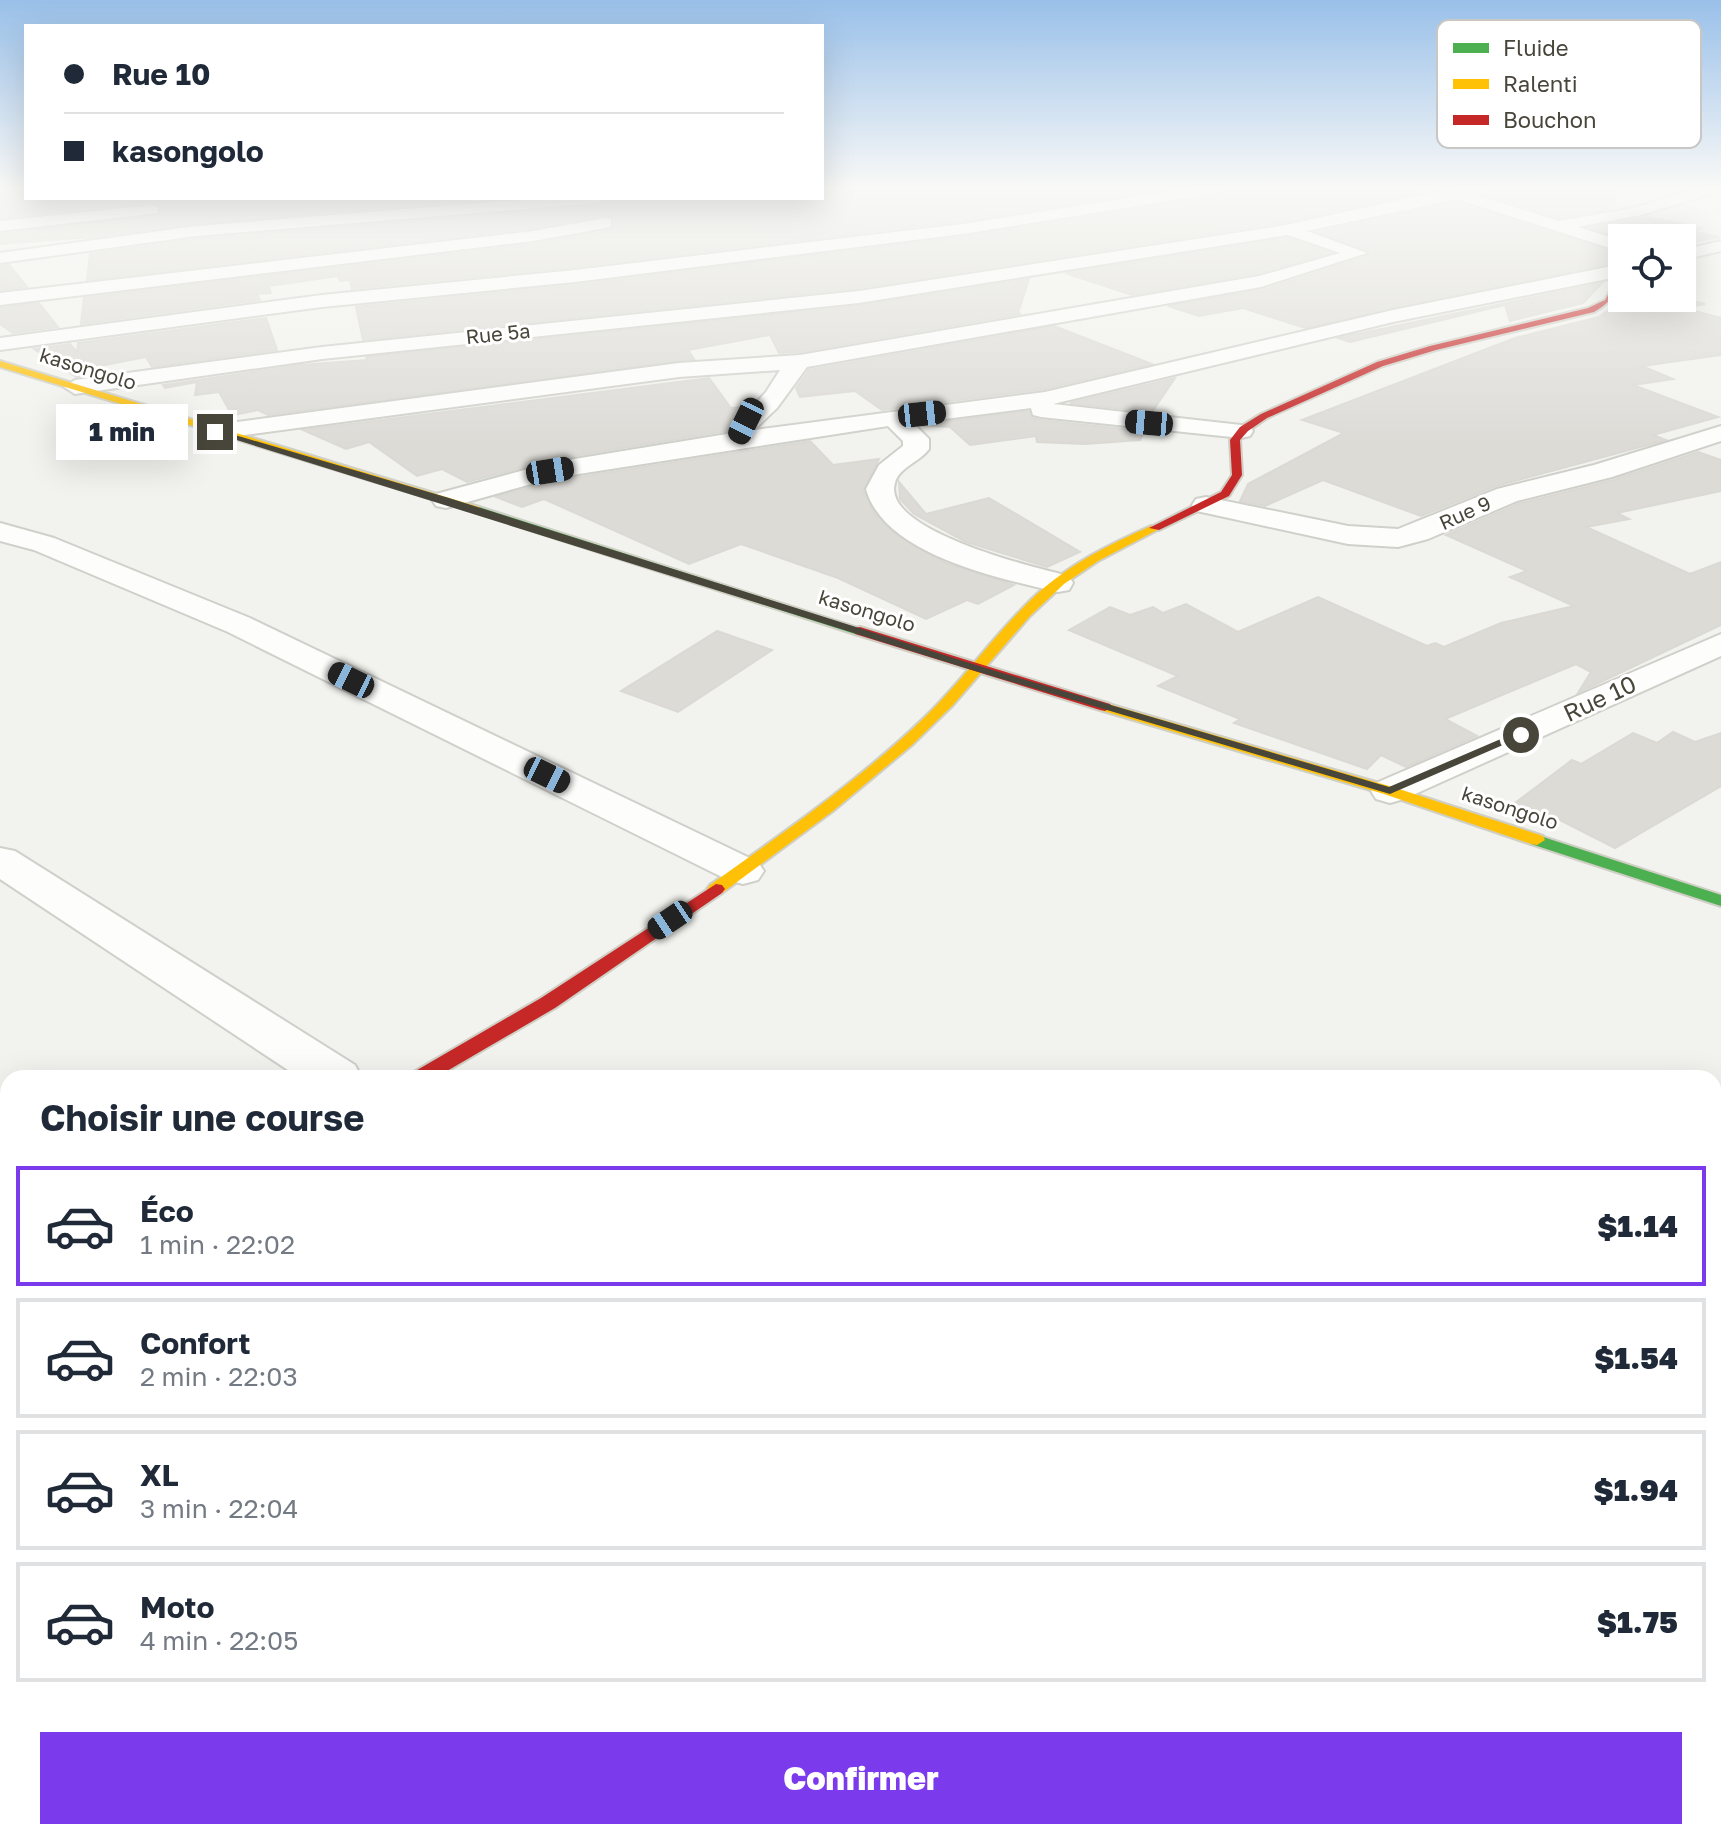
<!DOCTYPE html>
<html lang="fr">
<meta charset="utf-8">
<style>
body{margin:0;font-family:"Golos Text",sans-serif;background:#f6f6f7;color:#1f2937;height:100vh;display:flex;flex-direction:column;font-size:30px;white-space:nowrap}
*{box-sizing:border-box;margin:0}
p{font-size:26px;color:#747a83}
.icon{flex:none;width:44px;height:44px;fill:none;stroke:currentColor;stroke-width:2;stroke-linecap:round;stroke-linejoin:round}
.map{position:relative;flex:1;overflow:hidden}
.panel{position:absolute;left:0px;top:1070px;width:1722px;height:770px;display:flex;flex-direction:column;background:#fff;border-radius:24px 24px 0 0;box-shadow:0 8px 32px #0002}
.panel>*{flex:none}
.hud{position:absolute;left:24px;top:24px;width:800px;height:176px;border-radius:0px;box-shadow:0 8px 32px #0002;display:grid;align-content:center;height:176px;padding:0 40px;background:#fff}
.buttons{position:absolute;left:1608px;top:224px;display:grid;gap:16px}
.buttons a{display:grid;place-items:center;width:88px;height:88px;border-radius:0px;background:#fff;box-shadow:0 8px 32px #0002;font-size:40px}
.end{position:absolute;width:36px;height:36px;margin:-18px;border:10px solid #48453a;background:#fff;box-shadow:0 0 0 4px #fff}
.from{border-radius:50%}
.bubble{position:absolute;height:56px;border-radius:0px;background:#fff;box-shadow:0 8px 32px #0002;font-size:26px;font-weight:800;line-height:56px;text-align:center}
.car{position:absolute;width:24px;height:48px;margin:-24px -12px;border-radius:10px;box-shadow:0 0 6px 2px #0007;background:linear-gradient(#222 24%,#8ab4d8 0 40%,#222 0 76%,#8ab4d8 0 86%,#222 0)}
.hud b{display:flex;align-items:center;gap:28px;height:76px;font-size:30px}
.hud b+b{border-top:2px solid #e0e1e3}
.hud i{width:20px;height:20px;background:#1f2937}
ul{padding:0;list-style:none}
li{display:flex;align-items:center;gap:24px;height:120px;margin:0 16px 12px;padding:0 24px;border:4px solid #e0e1e3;border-radius:0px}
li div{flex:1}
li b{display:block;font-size:30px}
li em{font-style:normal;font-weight:800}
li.current{border-color:#7c3aed}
li>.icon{width:72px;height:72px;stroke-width:1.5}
h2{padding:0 40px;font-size:36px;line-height:96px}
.primary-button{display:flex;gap:16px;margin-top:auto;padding:16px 40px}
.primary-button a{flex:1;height:92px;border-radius:0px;background:#7c3aed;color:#fff;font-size:32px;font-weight:800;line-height:92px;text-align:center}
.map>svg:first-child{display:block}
.building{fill:#dcdbd6;stroke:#dad9d4;stroke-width:2}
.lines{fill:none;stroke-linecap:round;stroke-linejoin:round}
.street-casing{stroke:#d0d0cb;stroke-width:4}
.fast-casing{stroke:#cfcfc5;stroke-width:4}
.slow-casing{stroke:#cfcfc5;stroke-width:4}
.jam-casing{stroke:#cfcfc5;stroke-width:4}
.street{fill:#fdfdfc;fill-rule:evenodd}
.fast{fill:#4caf50;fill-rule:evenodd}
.slow{fill:#ffc107;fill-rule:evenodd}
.jam{fill:#c62828;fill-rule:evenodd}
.route{fill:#48453a}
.labels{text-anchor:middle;stroke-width:6;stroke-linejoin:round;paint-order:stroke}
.far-street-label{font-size:20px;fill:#48453a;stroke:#fff}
.street-label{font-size:24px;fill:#48453a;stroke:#fff}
.key{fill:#fff;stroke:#c8c7c4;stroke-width:2}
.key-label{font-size:22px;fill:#48453a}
</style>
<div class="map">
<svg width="1721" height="1839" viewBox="0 0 1721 1839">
<rect width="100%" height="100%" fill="#f2f2ee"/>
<g class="building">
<path d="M0,188h26v10h478l-308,25 -103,14 -93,7v-10l161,-21 -1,-8 -8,-3 -152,16z"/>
<path d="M848,188h327l-212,33 -388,46 -223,22 -2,-9 -10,1 -2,-5 -69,10 2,7 -14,1 3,6 -179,24 3,-26 450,-54 78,-14 2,-11 -10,-4 -71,13 -446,52 3,-26 106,-15 402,-33 11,-8h213v-7z"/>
<path d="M1229,188h180l14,4 -138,30 -426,66 -496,52 -7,-33 219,-22 388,-48 255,-41z"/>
<path d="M1500,188h114l2,16 -15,3 8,2 -50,9 -73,-23z"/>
<path d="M1457,202l165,53v6l-317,67 -62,-20 -44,8 -31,-10 94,-16 106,-34v-6l-50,-18z"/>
<path d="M1646,217l56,11 -10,3 27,6 -37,7v-6h-60l-32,-10z"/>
<path d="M1288,238l42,15 -72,20 -126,22 -67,-22z"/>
<path d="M9,265l18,22 -27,3v-24z"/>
<path d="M1029,279l-11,34 3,1 -221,38 -21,1 -9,-18 -82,15 6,9 -426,56 -10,-5 -20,4 -2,-5 -7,1 -10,-18 -24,3 2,-13 -32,6 -2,-3 137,-20 67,-5 -1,-3 493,-51z"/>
<path d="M1602,283l-19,20 -73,18 -5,-16 -155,37 -12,-4z"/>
<path d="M1622,294v4h60l23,6 -21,4 37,10v37l-79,11 31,13 -40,6 85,32 -65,18 13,5 -170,46 -75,30 -98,-36 -58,26 -25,-5 8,-17 96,-51 -42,-13 213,-82 84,-21 15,-11z"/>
<path d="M39,303l19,24 -45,6 -13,-9v-16z"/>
<path d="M266,318l11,32 -125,17 -6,-10 -57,11 5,6 -18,3 -42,-28 36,-5 7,8 1,-9z"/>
<path d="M1054,326l98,38 -108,25 -162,21 -27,-19 -55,6 -4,-9 13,-18z"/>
<path d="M709,378l22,30 18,-2 -23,25 -176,29 -83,22 -25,-13 -25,7 -48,-34 -23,7 -43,-19z"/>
<path d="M1175,378l-23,34 -82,-9z"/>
<path d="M1029,411l3,7 8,2 104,11 -4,9 -55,4 -48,-2 -1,-6 -66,9 -20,-18 -31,-2z"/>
<path d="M810,441l23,24 46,-6 -16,31 12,24 19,19 52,30 68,22 -36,19 -11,-4 -41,19 -88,-41 -97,-34 -52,20 -145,-65 -22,8 -26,-10 58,-16z"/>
<path d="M1698,452l23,8v31l-104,22 12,6 -43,8 104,47 31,-12v63l-143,68 13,-21 -15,-8 -131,55 32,17 -71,31 -25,-12 -14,14 -133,-46 6,-4 -82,-33 20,-10 -109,-46 41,-23 20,8 23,-8 10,6 23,-9 52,28 80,-35 109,49 8,-3 9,4 57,-24 73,-17 -64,-29 17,-6 -81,-36 72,-31 95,-24z"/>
<path d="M899,482l27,32 63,-16 91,54 -33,15 -81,-25 -52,-28 -14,-15z"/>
<path d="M717,631l55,19 -94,62 -57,-21z"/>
<path d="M1673,732l22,10 26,-9v53l-106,62 -57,-29 -5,10 -50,-17 69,-52 9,4 52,-31 24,10z"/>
</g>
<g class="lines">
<defs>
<g id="street">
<path d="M1192,188h34l-8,5 -255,41 -388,48 -253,25 -322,43v-12l322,-43 253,-25 388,-46z"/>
<path d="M1453,188h44l-21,7 83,26 74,-13 68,-20h20v3l-80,24 -63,12 44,14v11l-165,-53 -150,32 60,22 -106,34 -454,80 -30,41 -23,22 291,-38 348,-82 229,-46v12l-229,46 -340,82 197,22 3,5 -3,5 -9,2 -200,-21 -8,-2 -2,-7 -118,15 16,16v10c-9,13 -30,18 -34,34 -14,48 141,85 174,93l4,7 -4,7 -11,2c-59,-14 -174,-37 -192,-103l13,-24 24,-19v-5l-15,-15 -335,52 -107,30 -10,-2 -4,-6 4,-6 114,-31 177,-29 39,-42 14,-22 -101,7 -464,62 -12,-7 12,-7 464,-62 121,-8 459,-79 81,-23 -52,-18 -429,68 -537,56 -247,35 -11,-7 11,-7 247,-33 537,-56 427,-66z"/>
<path d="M541,198h65l-8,5 -402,33 -196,27v-10l196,-27z"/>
<path d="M152,205l6,2v6l-158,18v-10z"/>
<path d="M605,218l6,1v8l-78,14 -533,64v-12l533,-62z"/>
<path d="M1721,241v10l-39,9v-10z"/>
<path d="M1721,426v15l-109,36 -95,24 -89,38 -30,8 -50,-3 -142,-31 -10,-2 -4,-6 4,-6 10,-2 142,29 50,3 99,-40 97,-24z"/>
<path d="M0,523l54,15 196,80 508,244 6,9 -6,9 -15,4 -15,-4 -500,-248 -194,-82 -34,-9z"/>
<path d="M1721,634v22l-317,143 -14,4 -14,-4 -5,-8 5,-8z"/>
<path d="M0,848l15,3 340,214 7,13h-62l-300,-199z"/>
<path d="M8,1283v51l-8,3v-51z"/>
</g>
<g id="fast">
<path d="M471,507h8l388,124 -7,4 -5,-1 -384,-123z"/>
<path d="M1537,835l184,60v11l-190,-62 -2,-4z"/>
</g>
<g id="slow">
<path d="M0,361l479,146 2,2 -10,2 -471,-144z"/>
<path d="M1151,526l10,2 -63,33 -34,23 -34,32 -77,89 -41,40 -79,66 -111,82h-12l-3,-4 3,-4c74,-53 150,-105 216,-169 39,-38 70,-84 111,-122 33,-30 73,-50 114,-68z"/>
<path d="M1105,703l291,85 147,48 2,4 -8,5 -6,-1 -147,-50 -284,-84 -2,-3z"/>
</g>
<g id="jam">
<path d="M1622,268c0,21 -10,34 -28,44l-158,38 -53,16 -116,52 -19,13 -8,9 2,35 -13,21 -70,34 -10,-2 72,-36 11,-17 -2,-35 10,-13 21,-13 116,-52 53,-16 158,-38 17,-8z"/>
<path d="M860,627l250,77 2,3 -7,4 -5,-1 -245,-76v-6z"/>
<path d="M716,884l6,1 3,4 -3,4 -167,115 -120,70h-26l3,-5 129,-75z"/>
</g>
</defs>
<use href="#street" class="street-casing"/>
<use href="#fast" class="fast-casing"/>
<use href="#slow" class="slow-casing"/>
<use href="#jam" class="jam-casing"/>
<use href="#street" class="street"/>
<use href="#fast" class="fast"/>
<use href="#slow" class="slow"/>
<use href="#jam" class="jam"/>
</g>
<linearGradient id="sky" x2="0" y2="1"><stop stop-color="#99c0e9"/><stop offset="0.42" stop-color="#f9f9f7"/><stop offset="1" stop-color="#f9f9f7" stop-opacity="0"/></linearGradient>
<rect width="1721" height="445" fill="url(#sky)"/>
<path class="route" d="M218,430l231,68 530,168 410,121 128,-55 9,3 -136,59 -418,-124 -761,-238z"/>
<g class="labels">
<g class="far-street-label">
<text transform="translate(498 334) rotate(-6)" y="7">Rue 5a</text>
<text transform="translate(88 369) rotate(17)" y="7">kasongolo</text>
<text transform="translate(1465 513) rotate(-24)" y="7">Rue 9</text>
<text transform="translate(867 611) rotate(17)" y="7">kasongolo</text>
<text transform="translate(1510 808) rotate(18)" y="7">kasongolo</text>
</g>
<g class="street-label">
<text transform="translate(1600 699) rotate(-25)" y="8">Rue 10</text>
</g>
</g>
<rect x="1437" y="20" width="264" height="128" rx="12" class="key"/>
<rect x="1453" y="43" width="36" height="10" fill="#4caf50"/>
<rect x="1453" y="79" width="36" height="10" fill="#ffc107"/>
<rect x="1453" y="115" width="36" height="10" fill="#c62828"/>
<g class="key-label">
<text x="1503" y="56">Fluide</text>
<text x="1503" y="92">Ralenti</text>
<text x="1503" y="128">Bouchon</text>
</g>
</svg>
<div class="buttons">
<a><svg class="icon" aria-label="locate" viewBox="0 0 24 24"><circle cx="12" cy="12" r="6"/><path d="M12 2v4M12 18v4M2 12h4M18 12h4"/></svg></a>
</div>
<i class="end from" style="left:1521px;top:735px"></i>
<i class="end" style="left:215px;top:432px"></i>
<div class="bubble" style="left:56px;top:404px;width:132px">1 min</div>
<i class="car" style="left:922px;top:414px;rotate:84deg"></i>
<i class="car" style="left:746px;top:421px;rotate:206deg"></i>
<i class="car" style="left:1149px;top:423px;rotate:275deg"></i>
<i class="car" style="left:550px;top:471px;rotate:81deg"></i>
<i class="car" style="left:351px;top:680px;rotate:296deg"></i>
<i class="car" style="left:547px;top:775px;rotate:116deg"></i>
<i class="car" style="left:670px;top:920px;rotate:236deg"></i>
<div class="hud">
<b><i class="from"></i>Rue 10</b>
<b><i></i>kasongolo</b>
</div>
<section class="panel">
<h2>Choisir une course</h2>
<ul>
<li class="current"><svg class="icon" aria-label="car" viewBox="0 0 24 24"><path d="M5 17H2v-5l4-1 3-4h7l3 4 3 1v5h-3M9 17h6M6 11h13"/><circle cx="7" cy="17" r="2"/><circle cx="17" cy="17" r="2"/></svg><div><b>Éco</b><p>1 min · 22:02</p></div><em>$1.14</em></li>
<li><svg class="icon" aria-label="car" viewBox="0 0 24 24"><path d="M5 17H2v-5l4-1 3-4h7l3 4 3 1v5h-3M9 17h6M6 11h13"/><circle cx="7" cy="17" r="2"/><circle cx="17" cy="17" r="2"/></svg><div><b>Confort</b><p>2 min · 22:03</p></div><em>$1.54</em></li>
<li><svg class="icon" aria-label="car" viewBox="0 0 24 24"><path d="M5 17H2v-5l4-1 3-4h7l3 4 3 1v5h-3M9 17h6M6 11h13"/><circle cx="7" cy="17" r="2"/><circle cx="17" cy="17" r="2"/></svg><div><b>XL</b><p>3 min · 22:04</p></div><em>$1.94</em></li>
<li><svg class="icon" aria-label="car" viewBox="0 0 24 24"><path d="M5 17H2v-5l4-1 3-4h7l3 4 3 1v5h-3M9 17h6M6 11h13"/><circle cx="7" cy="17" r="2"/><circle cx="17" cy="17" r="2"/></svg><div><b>Moto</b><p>4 min · 22:05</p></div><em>$1.75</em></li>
</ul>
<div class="primary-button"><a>Confirmer</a></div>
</section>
</div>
